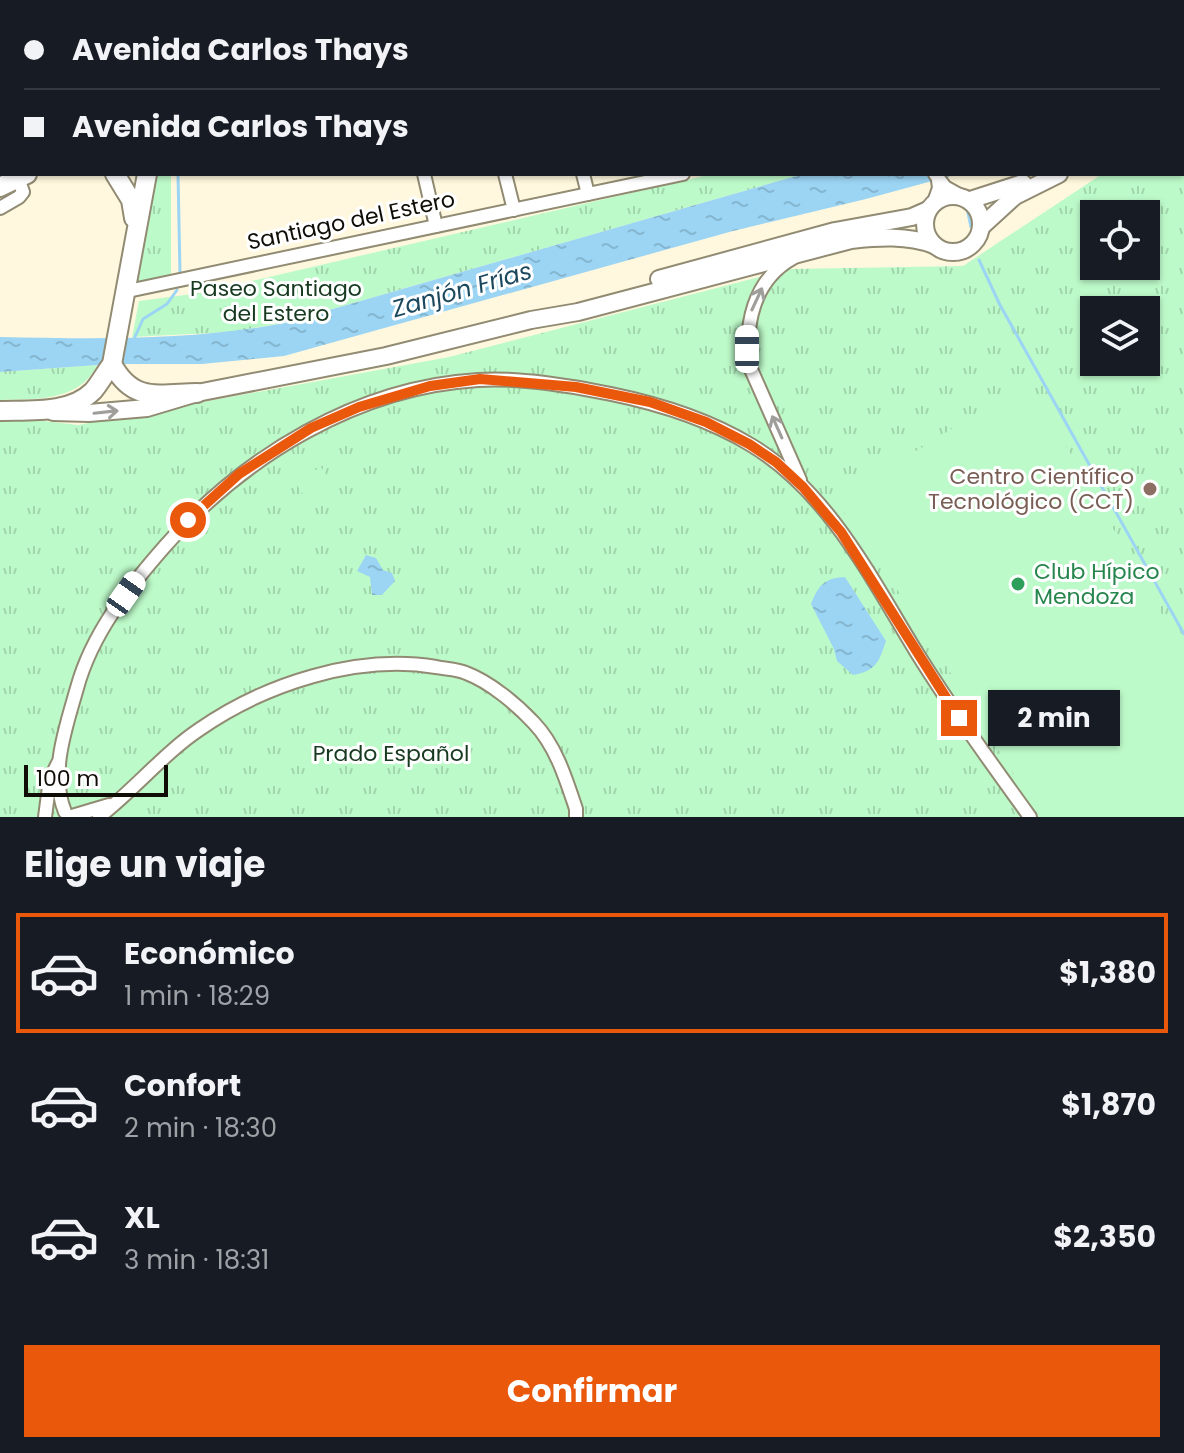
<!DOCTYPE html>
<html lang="es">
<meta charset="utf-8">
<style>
body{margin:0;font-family:Poppins,sans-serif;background:#20242c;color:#f1f3f6;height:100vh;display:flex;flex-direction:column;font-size:30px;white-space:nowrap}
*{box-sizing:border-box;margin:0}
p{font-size:26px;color:#9ea1a6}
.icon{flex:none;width:44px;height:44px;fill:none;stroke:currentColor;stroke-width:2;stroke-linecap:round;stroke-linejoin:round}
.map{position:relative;height:817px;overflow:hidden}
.sheet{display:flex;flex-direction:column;background:#171b24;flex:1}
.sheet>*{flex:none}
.guide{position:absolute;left:0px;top:0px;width:1184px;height:176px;box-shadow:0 2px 6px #0004;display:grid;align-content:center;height:176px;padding:0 24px;background:#171b24}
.buttons{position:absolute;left:1080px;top:200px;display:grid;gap:16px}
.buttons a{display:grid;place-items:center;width:80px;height:80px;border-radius:0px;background:#171b24;box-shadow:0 2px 6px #0004;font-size:40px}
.scale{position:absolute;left:24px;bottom:20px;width:144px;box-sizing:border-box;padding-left:8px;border:4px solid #0f0d05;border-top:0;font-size:22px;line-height:28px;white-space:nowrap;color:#0f0d05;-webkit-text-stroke:6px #fff;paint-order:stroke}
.end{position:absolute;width:36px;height:36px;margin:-18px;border:10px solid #ea580c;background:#fff;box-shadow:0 0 0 4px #fff}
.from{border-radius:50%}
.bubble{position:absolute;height:56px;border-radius:0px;background:#171b24;box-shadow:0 2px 6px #0004;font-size:26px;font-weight:700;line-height:56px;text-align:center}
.car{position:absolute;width:24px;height:48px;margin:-24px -12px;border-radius:10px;box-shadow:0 0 6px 2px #0007;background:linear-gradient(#fff 24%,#345 0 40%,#fff 0 76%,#345 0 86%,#fff 0)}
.guide b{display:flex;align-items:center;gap:28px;height:76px;font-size:30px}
.guide b+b{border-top:2px solid #363941}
.guide i{width:20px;height:20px;background:#f1f3f6}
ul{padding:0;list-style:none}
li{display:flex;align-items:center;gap:24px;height:120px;margin:0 16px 12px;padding:0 8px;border:4px solid transparent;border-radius:0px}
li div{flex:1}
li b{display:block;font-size:30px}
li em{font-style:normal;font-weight:700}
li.on{border-color:#ea580c}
li>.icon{width:72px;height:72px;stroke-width:1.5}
h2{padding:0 24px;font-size:36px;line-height:96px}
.cta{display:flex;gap:16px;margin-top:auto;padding:16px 24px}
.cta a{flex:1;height:92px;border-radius:0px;background:#ea580c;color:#fff;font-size:32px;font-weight:700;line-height:92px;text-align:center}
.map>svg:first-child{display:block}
.industrial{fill:#f3e9fe}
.grass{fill:url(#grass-tufts);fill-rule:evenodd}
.pitch{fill:#bdfac9}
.water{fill:url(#water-ripples)}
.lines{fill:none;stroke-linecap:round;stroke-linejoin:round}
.stream{stroke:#9cd5f4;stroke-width:3}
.minor-casing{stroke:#918b73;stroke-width:16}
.major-casing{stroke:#918b73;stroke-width:20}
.highway-casing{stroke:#918b73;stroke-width:22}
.minor{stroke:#fff;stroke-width:12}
.major{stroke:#fff;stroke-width:16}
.highway{stroke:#fff;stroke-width:18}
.oneway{stroke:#9f9e9b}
.route{stroke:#ea580c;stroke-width:10}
.education-dot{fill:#8d6e63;stroke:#fff;stroke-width:3}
.leisure-dot{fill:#2e9e5b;stroke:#fff;stroke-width:3}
.labels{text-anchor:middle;stroke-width:6;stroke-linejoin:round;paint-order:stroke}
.street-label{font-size:22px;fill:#0f0d05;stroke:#fff}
.park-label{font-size:22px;fill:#183a21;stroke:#fff}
.education-label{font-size:22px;fill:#785e54;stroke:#fff;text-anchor:end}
.leisure-label{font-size:22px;fill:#27864d;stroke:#fff;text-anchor:start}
.water-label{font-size:24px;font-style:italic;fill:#1c485d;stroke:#fff}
</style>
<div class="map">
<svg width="1184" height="817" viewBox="0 0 1184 817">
<defs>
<pattern id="grass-tufts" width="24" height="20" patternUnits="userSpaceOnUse" patternTransform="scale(2)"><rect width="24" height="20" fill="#bdfac9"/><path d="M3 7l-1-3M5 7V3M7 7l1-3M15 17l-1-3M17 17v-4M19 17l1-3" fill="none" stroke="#a1d5ab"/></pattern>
<pattern id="water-ripples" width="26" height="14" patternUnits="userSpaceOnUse" patternTransform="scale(2)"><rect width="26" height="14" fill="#9cd5f4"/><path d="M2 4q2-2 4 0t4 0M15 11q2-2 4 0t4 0" fill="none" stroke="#85b6d0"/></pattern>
</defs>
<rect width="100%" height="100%" fill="#fff8de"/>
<path class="industrial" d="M0,0h114l1,2h-113v105z"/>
<g class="grass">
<rect x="186" y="0" width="313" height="2"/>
<path d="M1182,149h2v668h-1184v-398l10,-2 68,8 371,-68 341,-88 173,-3 139,-92h80zM1094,214h52v52h-52zM1094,310h52v52h-52z"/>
<path d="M157,174h14v103l-37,7z"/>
<path d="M712,174h91l-519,149 -53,9 -99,5 7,-36 61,-8z"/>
<path d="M97,365c-17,37 -63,34 -97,35v-28z"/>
</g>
<g class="pitch">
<path d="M1029,381l155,272v164h-142c-43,-64 -82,-130 -124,-196 -26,-41 -56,-79 -81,-121z"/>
<path d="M321,467l15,24 -26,15 -15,-24z"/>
</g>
<g class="water">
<path d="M803,174h155l-92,25 -133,32 -449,125 -82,8h-90l-112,8v-35c94,2 192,4 284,-14z"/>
<path d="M366,555l10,3 7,12 9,3 3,8 -13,14h-10l-2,-18 -13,-6z"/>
<path d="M845,577l41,64c-7,21 -10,30 -33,34l-16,-14 -3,-12 -23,-45c7,-18 13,-26 34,-27z"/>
</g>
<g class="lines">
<g class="stream">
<path d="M174,0v2"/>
<path d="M889,0l1,2"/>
<path d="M178,174l2,100"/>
<path d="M968,213l3,14"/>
<path d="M979,260l21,45 184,329"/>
<path d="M134,339l9,-20 24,-15 10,-14"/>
</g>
<defs>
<g id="minor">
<path d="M704,0v2"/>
<path d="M784,0v2"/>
<path d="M866,0v2"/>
<path d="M1077,0l1,2"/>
<path d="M632,2l9,-2"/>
<path d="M1174,2l10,-2"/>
<path d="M424,174l12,52"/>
<path d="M505,174l9,36"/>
<path d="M583,174l5,20"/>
<path d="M935,174l10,13 16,9"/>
<path d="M934,202l5,-14 -1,-8"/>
<path d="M0,208l19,-11 4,-5 -5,-14"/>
<path d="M793,258c-40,22 -49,68 -43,109l50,113"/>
<path d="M123,292l560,-118"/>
<path d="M65,812c-16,-39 1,-85 12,-124 15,-55 52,-101 89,-143 78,-89 192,-158 312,-165 38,-3 96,6 133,14 49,10 97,25 140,51 78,47 120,133 166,208 35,56 74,110 113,164"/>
<path d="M72,816l37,-11"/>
<path d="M45,817l5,-38 8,-16"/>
<path d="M99,817c35,-27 65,-64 101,-88 65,-45 157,-75 236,-62 9,2 21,2 30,6 24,9 50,31 68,50 22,23 32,56 42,86v8"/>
</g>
<g id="major">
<path d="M1182,138h2"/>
<circle cx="953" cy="224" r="28"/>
<path d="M970,200l53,-17"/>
<path d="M982,226l33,-30 44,-22"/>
<path d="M659,279l176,-48 77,-14 16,-7"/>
<path d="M53,412l36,1 58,-5 50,-15 189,-37 145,-36 47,-8 273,-72c28,-3 56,-5 83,5"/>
</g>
<g id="highway">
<path d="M125,0l1,2"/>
<path d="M0,121l2,7"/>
<path d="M0,156l2,-7"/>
<path d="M115,174l16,26 3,18"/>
<path d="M0,187l27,-13"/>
<path d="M112,364c21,39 46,30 85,29"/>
<path d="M0,411c30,-1 70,3 93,-20 7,-8 12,-18 19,-27l35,-190"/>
</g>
</defs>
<use href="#minor" class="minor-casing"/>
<use href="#major" class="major-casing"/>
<use href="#highway" class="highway-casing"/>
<use href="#minor" class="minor"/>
<use href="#major" class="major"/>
<use href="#highway" class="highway"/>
</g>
<defs><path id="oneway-shaft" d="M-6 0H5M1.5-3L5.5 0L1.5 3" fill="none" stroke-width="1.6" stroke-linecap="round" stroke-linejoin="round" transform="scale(2)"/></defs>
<g class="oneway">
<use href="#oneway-shaft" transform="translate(757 299) rotate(-65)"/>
<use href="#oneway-shaft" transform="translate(106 412) rotate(-6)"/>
<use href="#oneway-shaft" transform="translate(777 427) rotate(-114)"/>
</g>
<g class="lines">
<path class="route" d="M188,520l51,-46 72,-46 48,-21 71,-21 50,-7 96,8 74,15 56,20 43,22 27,18 27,25 38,45 118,186"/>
</g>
<circle class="education-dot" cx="1150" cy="489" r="8"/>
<circle class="leisure-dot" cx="1018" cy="584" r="8"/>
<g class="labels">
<g class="street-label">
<text transform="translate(351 220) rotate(-12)" y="8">Santiago del Estero</text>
</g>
<g class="park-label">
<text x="276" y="296">Paseo Santiago<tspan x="276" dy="25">del Estero</tspan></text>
<text x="391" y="761">Prado Español</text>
</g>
<g class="education-label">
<text x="1134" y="484">Centro Científico<tspan x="1134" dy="25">Tecnológico (CCT)</tspan></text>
</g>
<g class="leisure-label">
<text x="1034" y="579">Club Hípico<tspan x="1034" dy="25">Mendoza</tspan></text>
</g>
<g class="water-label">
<text transform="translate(462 290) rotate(-16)" y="8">Zanjón Frías</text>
</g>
</g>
</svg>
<div class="buttons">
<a><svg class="icon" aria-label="locate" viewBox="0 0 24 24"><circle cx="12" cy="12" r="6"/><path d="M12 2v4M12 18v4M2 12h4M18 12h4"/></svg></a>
<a><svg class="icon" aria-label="layers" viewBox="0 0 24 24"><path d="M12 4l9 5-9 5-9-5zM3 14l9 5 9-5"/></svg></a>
</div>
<div class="scale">100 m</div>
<i class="end from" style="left:188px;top:520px"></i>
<i class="end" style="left:959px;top:718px"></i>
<div class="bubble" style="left:988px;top:690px;width:132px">2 min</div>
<i class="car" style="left:747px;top:349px;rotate:0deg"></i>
<i class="car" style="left:126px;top:594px;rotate:35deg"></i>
<div class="guide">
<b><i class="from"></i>Avenida Carlos Thays</b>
<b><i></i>Avenida Carlos Thays</b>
</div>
</div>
<section class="sheet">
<h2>Elige un viaje</h2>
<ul>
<li class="on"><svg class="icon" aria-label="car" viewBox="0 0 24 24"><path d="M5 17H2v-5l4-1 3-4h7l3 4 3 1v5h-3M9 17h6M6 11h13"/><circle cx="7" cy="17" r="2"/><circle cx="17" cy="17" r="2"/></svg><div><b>Económico</b><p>1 min · 18:29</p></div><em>$1,380</em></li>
<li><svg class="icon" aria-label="car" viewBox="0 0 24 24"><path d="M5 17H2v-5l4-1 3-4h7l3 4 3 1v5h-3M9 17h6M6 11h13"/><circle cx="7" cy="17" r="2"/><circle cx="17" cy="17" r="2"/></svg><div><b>Confort</b><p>2 min · 18:30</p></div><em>$1,870</em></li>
<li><svg class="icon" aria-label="car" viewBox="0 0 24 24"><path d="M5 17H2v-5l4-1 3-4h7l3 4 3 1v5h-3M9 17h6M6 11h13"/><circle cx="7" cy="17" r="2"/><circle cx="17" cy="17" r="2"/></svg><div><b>XL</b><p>3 min · 18:31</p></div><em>$2,350</em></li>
</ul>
<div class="cta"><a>Confirmar</a></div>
</section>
